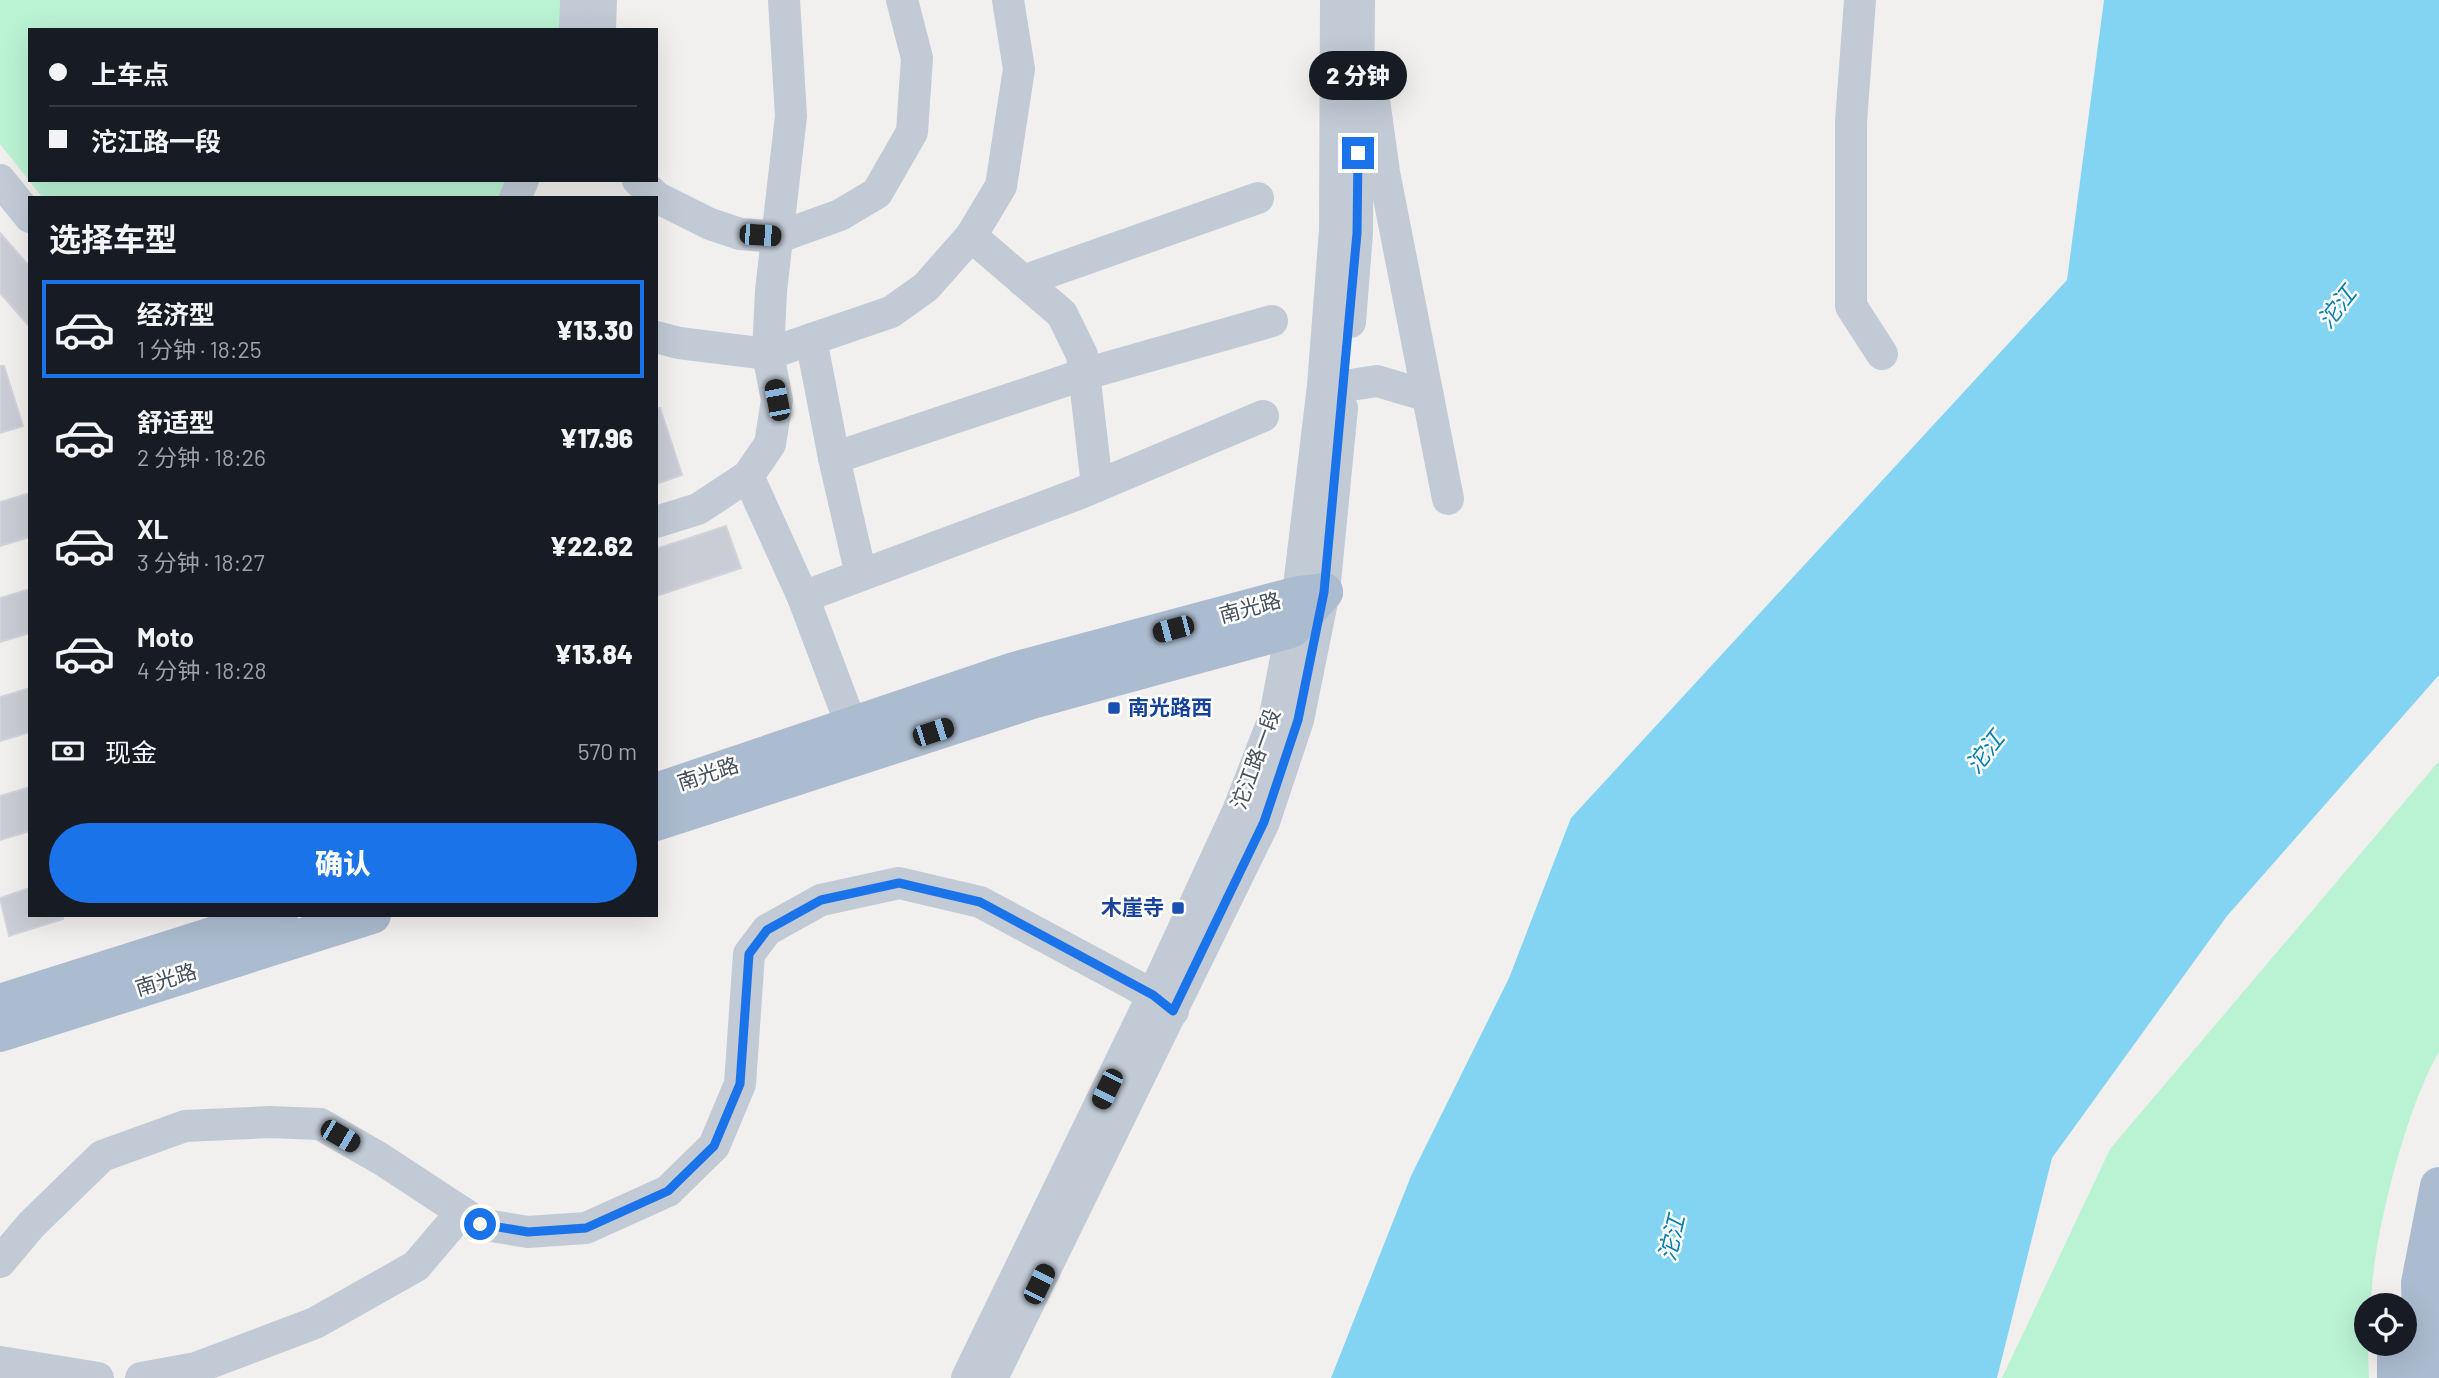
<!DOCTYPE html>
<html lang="zh">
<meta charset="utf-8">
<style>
body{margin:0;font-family:Barlow,"Noto Sans SC",sans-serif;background:#242831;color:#f1f3f6;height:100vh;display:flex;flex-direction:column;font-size:26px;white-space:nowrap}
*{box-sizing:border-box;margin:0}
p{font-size:23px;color:#9ea1a6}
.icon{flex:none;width:38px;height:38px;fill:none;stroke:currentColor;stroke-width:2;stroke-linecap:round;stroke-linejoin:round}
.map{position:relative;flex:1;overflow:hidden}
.details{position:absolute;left:28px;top:196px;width:630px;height:721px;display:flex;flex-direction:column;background:#171b24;border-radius:0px;box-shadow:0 7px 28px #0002}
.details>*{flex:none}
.hud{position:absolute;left:28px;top:28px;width:630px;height:154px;border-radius:0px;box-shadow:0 7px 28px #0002;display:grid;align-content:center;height:154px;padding:0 21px;background:#171b24}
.controls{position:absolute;left:2354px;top:1293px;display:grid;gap:14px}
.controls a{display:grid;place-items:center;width:63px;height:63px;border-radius:50%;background:#171b24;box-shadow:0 7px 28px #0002;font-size:35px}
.end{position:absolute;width:32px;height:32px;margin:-16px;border:9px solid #1a73e8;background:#fff;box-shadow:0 0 0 4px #fff}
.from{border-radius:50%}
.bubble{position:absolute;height:49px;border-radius:24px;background:#171b24;box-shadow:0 7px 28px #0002;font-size:23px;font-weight:800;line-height:49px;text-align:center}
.car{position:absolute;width:21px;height:42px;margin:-21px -10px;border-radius:9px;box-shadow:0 0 5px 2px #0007;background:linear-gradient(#222 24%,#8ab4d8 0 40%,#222 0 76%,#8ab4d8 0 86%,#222 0)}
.hud b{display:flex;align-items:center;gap:24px;height:66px;font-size:26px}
.hud b+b{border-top:2px solid #363941}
.hud i{width:18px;height:18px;background:#f1f3f6}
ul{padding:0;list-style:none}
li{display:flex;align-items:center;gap:21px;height:98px;margin:0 14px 10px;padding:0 7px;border:4px solid transparent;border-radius:0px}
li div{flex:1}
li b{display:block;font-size:26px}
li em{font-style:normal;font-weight:800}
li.current{border-color:#1a73e8}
li>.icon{width:63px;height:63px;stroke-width:1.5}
h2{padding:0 21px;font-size:32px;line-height:84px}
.pay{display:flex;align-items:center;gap:18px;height:77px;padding:0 21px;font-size:26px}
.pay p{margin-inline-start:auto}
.button{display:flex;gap:14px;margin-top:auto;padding:14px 21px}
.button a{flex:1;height:80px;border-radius:42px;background:#1a73e8;color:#fff;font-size:28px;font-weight:800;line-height:80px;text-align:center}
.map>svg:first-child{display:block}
.green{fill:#baf3d4}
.water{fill:#83d4f3}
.building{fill:#cacdd5;stroke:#d2d4db;stroke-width:2}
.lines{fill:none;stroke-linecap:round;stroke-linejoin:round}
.minor{stroke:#c1cad5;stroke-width:32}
.major{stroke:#acbcd0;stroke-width:38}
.route{stroke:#1a73e8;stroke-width:9}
.transit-dot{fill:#1a4fb4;stroke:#fff;stroke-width:2.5}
.labels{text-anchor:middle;stroke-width:5;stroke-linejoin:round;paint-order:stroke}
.street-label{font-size:21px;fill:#45515e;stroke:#fff}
.transit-label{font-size:21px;font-weight:bold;fill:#164399;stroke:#fff;text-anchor:start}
.water-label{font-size:23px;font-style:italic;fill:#027dae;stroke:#fff}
</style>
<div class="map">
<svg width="2439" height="1378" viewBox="0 0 2439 1378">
<rect width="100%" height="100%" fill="#f2efef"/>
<g class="green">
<path d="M0,0h562l-2,30h-530v150h481l-8,18h-460l-43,-54z"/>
<path d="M2439,761v291c-33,55 -67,189 -68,253l-5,1 3,72h-367l108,-229z"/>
</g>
<path class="water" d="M2104,0h335v675l-212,241 -175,242 -55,220h-666l80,-202 98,-198 62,-160 496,-538z"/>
<g class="building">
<path d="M0,233l30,34v60l-30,-34z"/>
<path d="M0,366h4l19,60 -23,7z"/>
<path d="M660,408l22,67 -26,9v-75z"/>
<path d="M30,493v44l-30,9v-44z"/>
<path d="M726,526l15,42 -85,28v-47z"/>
<path d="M30,589v44l-30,9v-44z"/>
<path d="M30,688v44l-30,9v-44z"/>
<path d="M30,787v44l-30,9v-44z"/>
<path d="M30,888v27h33v4l-54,17 -9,-38z"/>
</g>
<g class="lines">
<g class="minor">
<path d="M1860,0l-9,122v184l31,48"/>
<path d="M575,30l1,-30"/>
<path d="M600,30l1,-30"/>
<path d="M1374,100l10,72 64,327"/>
<path d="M0,180l30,37"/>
<path d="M638,180l18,17 54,27 30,10 39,3 61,-22 37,-22 35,-61 5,-74 -15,-58"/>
<path d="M515,198l8,-18"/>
<path d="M971,236l91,78 20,41 15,131"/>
<path d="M1023,281l235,-83"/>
<path d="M1350,322l7,-89 2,-233"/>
<path d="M656,337l23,6 89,11 123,-42 35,-25 45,-51 30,-50 18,-117 -11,-69"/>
<path d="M811,339l23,119 27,117"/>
<path d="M1344,386l33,-5 51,15"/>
<path d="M834,458l251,-84 187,-53"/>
<path d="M748,476l55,121 49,130"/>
<path d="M656,522l42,-13 50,-33 22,-32 7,-44 -9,-46 3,-63 20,-175 -7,-116"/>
<path d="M803,597l275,-103 185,-78"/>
<path d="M0,1262l31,-37 71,-69 83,-30 85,-4 50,2 61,35 99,65 48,8 58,-4 82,-37 46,-45 26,-62 9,-130 18,-24 54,-30 78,-17 81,19 173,93 20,16"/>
<path d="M0,1362l98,16"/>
<path d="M141,1378l55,-10 119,-45 101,-57 46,-54"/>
<path d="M967,1378l186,-383 85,-184 37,-95 23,-121 25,-209 12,-156 1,-230"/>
<path d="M992,1378l272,-556 34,-102 26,-128 18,-184"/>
</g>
<g class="major">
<path d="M656,792l358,-121 284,-76 26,-3"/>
<path d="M656,822l376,-122 259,-71 33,-37"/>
<path d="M0,1003l279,-88"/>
<path d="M0,1033l372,-118"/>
<path d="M2396,1378v-34"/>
<path d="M2423,1378l-3,-95 19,-97"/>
</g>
</g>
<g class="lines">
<path class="route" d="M480,1224l48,8 58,-4 82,-37 46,-45 26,-62 9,-130 18,-24 54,-30 78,-17 81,19 173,93 20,16 91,-189 34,-102 26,-128 33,-359 1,-80"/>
</g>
<g class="transit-dot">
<rect x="1107" y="701" width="14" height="14" rx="3.5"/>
<rect x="1171" y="901" width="14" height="14" rx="3.5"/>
</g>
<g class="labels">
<g class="street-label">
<text transform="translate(1250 608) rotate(-15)" y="7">南光路</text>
<text transform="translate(1256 759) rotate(-70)" y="7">沱江路一段</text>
<text transform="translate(708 774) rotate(-18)" y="7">南光路</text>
<text transform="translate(166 980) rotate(-17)" y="7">南光路</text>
</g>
<g class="transit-label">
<text x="1128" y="715">南光路西</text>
<text x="1164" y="915" text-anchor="end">木崖寺</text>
</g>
<g class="water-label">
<text transform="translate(2337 307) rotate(-52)" y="8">沱江</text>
<text transform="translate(1985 752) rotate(-52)" y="8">沱江</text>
<text transform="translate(1672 1238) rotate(-77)" y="8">沱江</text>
</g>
</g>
</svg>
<div class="controls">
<a><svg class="icon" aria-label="locate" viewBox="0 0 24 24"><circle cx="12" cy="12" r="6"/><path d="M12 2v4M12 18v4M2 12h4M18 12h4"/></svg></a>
</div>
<i class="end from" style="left:480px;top:1224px"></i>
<i class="end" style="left:1358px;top:153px"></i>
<div class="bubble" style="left:1309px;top:51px;width:98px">2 分钟</div>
<i class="car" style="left:760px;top:235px;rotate:94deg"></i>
<i class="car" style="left:777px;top:400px;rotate:349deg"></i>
<i class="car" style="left:1173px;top:629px;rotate:255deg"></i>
<i class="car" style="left:933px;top:732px;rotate:72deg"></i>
<i class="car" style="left:1107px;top:1089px;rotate:206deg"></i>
<i class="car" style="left:340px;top:1136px;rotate:120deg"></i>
<i class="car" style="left:1039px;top:1284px;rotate:26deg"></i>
<div class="hud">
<b><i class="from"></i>上车点</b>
<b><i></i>沱江路一段</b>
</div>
<section class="details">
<h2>选择车型</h2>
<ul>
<li class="current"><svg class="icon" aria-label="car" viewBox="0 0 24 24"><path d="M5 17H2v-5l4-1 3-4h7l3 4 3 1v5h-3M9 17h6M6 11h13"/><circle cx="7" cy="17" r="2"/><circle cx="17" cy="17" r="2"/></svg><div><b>经济型</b><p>1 分钟 · 18:25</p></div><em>¥13.30</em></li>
<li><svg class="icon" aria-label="car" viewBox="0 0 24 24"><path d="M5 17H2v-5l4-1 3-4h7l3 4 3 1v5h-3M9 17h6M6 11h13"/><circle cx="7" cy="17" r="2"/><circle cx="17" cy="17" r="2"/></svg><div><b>舒适型</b><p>2 分钟 · 18:26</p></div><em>¥17.96</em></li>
<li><svg class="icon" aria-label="car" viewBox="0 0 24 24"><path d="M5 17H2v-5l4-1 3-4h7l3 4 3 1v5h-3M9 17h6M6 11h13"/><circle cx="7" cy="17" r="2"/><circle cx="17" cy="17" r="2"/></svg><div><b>XL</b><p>3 分钟 · 18:27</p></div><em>¥22.62</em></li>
<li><svg class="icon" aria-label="car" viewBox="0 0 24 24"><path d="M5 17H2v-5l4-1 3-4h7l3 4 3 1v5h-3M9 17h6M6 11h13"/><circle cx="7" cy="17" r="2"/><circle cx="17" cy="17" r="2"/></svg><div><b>Moto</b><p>4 分钟 · 18:28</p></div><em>¥13.84</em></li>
</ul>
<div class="pay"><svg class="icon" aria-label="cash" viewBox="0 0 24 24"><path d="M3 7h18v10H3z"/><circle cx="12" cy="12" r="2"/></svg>现金<p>570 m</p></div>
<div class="button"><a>确认</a></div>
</section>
</div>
